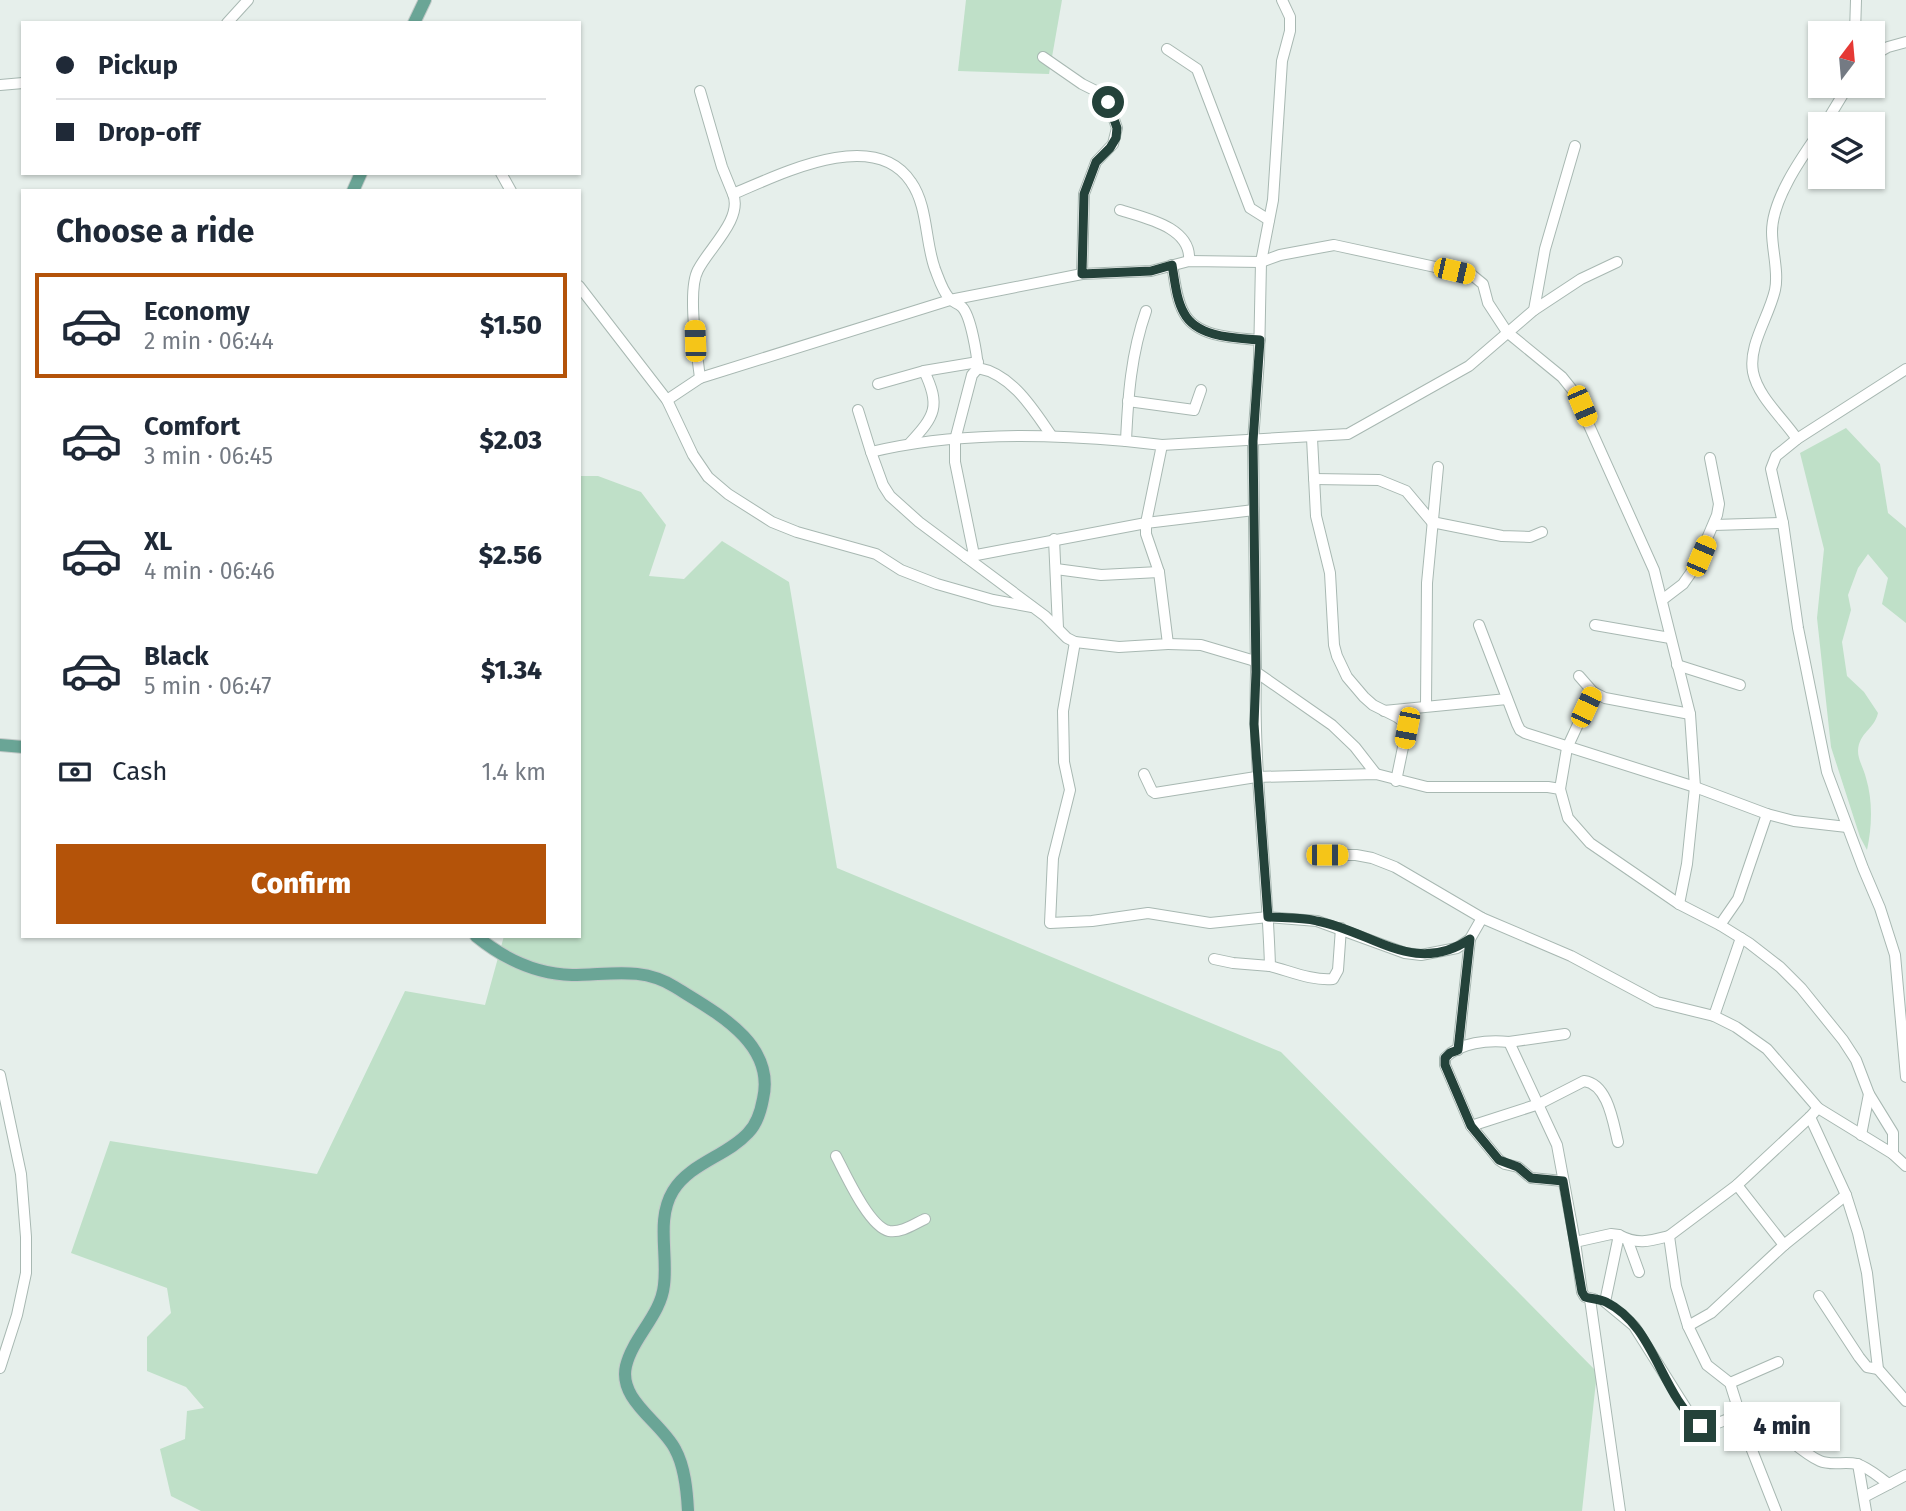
<!DOCTYPE html>
<meta charset="utf-8">
<style>
body{margin:0;font-family:"Fira Sans",sans-serif;background:#f6f6f7;color:#1f2937;height:100vh;display:flex;flex-direction:column;font-size:26px;white-space:nowrap}
*{box-sizing:border-box;margin:0}
p{font-size:23px;color:#747a83}
.icon{flex:none;width:38px;height:38px;fill:none;stroke:currentColor;stroke-width:2;stroke-linecap:round;stroke-linejoin:round}
.map{position:relative;flex:1;overflow:hidden}
.details{position:absolute;left:21px;top:189px;width:560px;height:749px;display:flex;flex-direction:column;background:#fff;border-radius:0px;box-shadow:0 2px 5px #0004}
.details>*{flex:none}
.guide{position:absolute;left:21px;top:21px;width:560px;height:154px;border-radius:0px;box-shadow:0 2px 5px #0004;display:grid;align-content:center;height:154px;padding:0 35px;background:#fff}
.needle{width:46px;rotate:16deg}
.buttons{position:absolute;left:1808px;top:21px;display:grid;gap:14px}
.buttons a{display:grid;place-items:center;width:77px;height:77px;border-radius:0px;background:#fff;box-shadow:0 2px 5px #0004;font-size:35px}
.end{position:absolute;width:32px;height:32px;margin:-16px;border:9px solid #24423a;background:#fff;box-shadow:0 0 0 4px #fff}
.from{border-radius:50%}
.bubble{position:absolute;height:49px;border-radius:0px;background:#fff;box-shadow:0 2px 5px #0004;font-size:23px;font-weight:800;line-height:49px;text-align:center}
.car{position:absolute;width:21px;height:42px;margin:-21px -10px;border-radius:9px;box-shadow:0 0 5px 2px #0007;background:linear-gradient(#f5c518 24%,#345 0 40%,#f5c518 0 76%,#345 0 86%,#f5c518 0)}
.guide b{display:flex;align-items:center;gap:24px;height:66px;font-size:26px}
.guide b+b{border-top:2px solid #e0e1e3}
.guide i{width:18px;height:18px;background:#1f2937}
ul{padding:0;list-style:none}
li{display:flex;align-items:center;gap:21px;height:105px;margin:0 14px 10px;padding:0 21px;border:4px solid transparent;border-radius:0px}
li div{flex:1}
li b{display:block;font-size:26px}
li em{font-style:normal;font-weight:800}
li.selected{border-color:#b45309}
li>.icon{width:63px;height:63px;stroke-width:1.5}
h2{padding:0 35px;font-size:32px;line-height:84px}
.pay{display:flex;align-items:center;gap:18px;height:77px;padding:0 35px;font-size:26px}
.pay p{margin-inline-start:auto}
.cta{display:flex;gap:14px;margin-top:auto;padding:14px 35px}
.cta a{flex:1;height:80px;border-radius:0px;background:#b45309;color:#fff;font-size:28px;font-weight:800;line-height:80px;text-align:center}
.map>svg:first-child{display:block}
.green{fill:#bfe0c8}
.lines{fill:none;stroke-linecap:round;stroke-linejoin:round}
.minor-casing{stroke:#a8b8b2;stroke-width:12}
.major-casing{stroke:#c2cac8;stroke-width:14}
.minor{stroke:#fff;stroke-width:10}
.major{stroke:#6aa596;stroke-width:12}
.route{stroke:#24423a;stroke-width:9}
</style>
<div class="map">
<svg width="1906" height="1511" viewBox="0 0 1906 1511">
<rect width="100%" height="100%" fill="#e6efeb"/>
<g class="green">
<path d="M966,0h96l-13,74 -91,-3z"/>
<path d="M1846,428l34,36 8,49 18,15v95l-24,-19 6,-26 -20,-24 -10,14 -10,27 3,15 -9,32 5,34 17,16 14,21c-4,17 -19,19 -20,38 0,9 6,18 8,27 7,23 6,49 1,72l-7,-13 -29,-90 -14,-129 7,-69 -24,-96z"/>
<path d="M579,476h19l43,16 25,33 -17,51 35,3 38,-38 67,41 48,286 444,184 316,320 -15,139h-1381l-30,-15 -11,-47 25,-10 2,-28 17,-3 -18,-21 -39,-16v-34l24,-24 -4,-25 -96,-35 39,-112 207,33 88,-183 80,14 19,-69h75z"/>
</g>
<g class="lines">
<defs>
<g id="minor">
<path d="M1282,0l8,17v14l-8,30 -9,139 -12,62 -2,98 -6,81 3,231 76,53 23,22 21,27"/>
<path d="M227,23l21,-23"/>
<path d="M1855,33l1,-33"/>
<path d="M1167,49l30,20 53,139 19,12"/>
<path d="M1872,56l16,-9 18,-5"/>
<path d="M1043,57l39,27 20,10 6,8 9,26 -4,16 -17,18 -12,32 -2,80"/>
<path d="M0,85l23,-2"/>
<path d="M700,91l22,76 11,27c46,-19 141,-68 178,-12 17,24 14,60 24,87 4,10 7,21 14,29 3,4 9,5 13,9 9,9 15,48 16,61 34,6 55,41 73,67"/>
<path d="M1825,124l23,-38"/>
<path d="M501,173l10,18"/>
<path d="M1120,210c25,8 72,17 69,51"/>
<path d="M1172,265c3,16 4,34 12,48 13,25 52,25 76,27"/>
<path d="M579,286l88,114 26,55 15,22 20,17 44,28 25,10 79,22 25,16 36,14 56,16 39,7"/>
<path d="M1534,310l47,-31 36,-17"/>
<path d="M1906,369l-109,70 -21,17 -5,13 12,54 15,105 29,144 36,96 17,40 15,47 11,122"/>
<path d="M700,378l250,-78 132,-26 69,-3 38,-10 72,1 19,-7 54,-10 138,30 11,9 5,19 19,29 55,45 12,15 80,178 36,144 5,73 -8,77 -8,40"/>
<path d="M878,384l46,-13 54,-9"/>
<path d="M667,400l33,-22c-3,-25 -13,-88 -2,-108 11,-22 45,-51 35,-76"/>
<path d="M1128,401l66,9 7,-20"/>
<path d="M858,410l13,42c83,-20 171,-18 255,-11"/>
<path d="M1312,438l4,78 14,57 4,72 3,11 10,21 17,20 9,8 24,12 8,6 2,5 -11,53"/>
<path d="M1797,439c-14,-21 -39,-42 -44,-67 -5,-27 16,-55 22,-82 4,-17 -3,-40 -3,-58 0,-33 30,-75 48,-101"/>
<path d="M910,443c25,-27 31,-37 14,-72"/>
<path d="M1162,445l186,-11 121,-68 65,-56 11,-61 30,-103"/>
<path d="M871,452l12,33 7,11 29,26 126,94 22,22 8,4 44,5 49,-3 -9,-72 -13,-38v-11l108,-13"/>
<path d="M1314,479l65,1 27,11 26,31 70,14 28,1 12,-5"/>
<path d="M1714,525l69,-2"/>
<path d="M1054,539l4,89"/>
<path d="M974,555l-19,-93v-22l17,-65 6,-7"/>
<path d="M966,557l180,-34 16,-78 -36,-4c2,-45 5,-87 20,-130"/>
<path d="M1056,569l45,6 58,-3"/>
<path d="M1662,600l21,-16 12,-17 22,-52 2,-11 -9,-46"/>
<path d="M1479,625l38,99 3,6 5,3 170,54 72,27 27,7 53,6"/>
<path d="M1595,625l75,13"/>
<path d="M1075,642l-12,69 1,51 6,28 -17,68 -3,65 42,-2 56,-8 62,10 58,-6 49,4 88,32 16,2 36,-7 13,-9 12,-21"/>
<path d="M1168,644l33,1 54,16"/>
<path d="M1677,665l63,20"/>
<path d="M1256,672c-3,98 11,195 14,294 20,5 42,15 63,13l5,-9 3,-42"/>
<path d="M1579,676l14,16 12,6 85,16"/>
<path d="M1426,705l1,-122 11,-116"/>
<path d="M1384,711l123,-12"/>
<path d="M1144,774l8,17 3,2 101,-16 120,-3 51,13h121l12,2 8,29 22,25 89,61 41,21 29,18 31,24 21,21 42,52 13,20 13,34 24,39v21l13,12"/>
<path d="M1560,789l7,-41 26,-56"/>
<path d="M1327,855h29l16,3 23,9 87,51 89,38 86,46 57,14 22,11 31,22 51,59 75,46"/>
<path d="M1720,925l18,-26 29,-85"/>
<path d="M1214,959l19,4 37,3"/>
<path d="M1714,1016l27,-78"/>
<path d="M1565,1034l-56,8 48,103 18,97"/>
<path d="M1509,1042c-21,-2 -49,0 -64,16v7l26,61 68,-22 45,-23c24,3 29,41 34,61"/>
<path d="M1458,1050l12,-111"/>
<path d="M0,1075l21,99 5,63v36l-9,42 -17,53"/>
<path d="M1810,1117l36,78 12,38 9,40 11,96 28,32"/>
<path d="M1471,1126l28,34 6,4 13,3 13,11 32,3"/>
<path d="M1861,1135l8,-41"/>
<path d="M836,1156c9,17 33,71 53,75 13,2 25,-7 36,-12"/>
<path d="M1737,1185l47,60 62,-50"/>
<path d="M1669,1236c-19,5 -32,9 -50,-1l-14,67 29,24 58,92c23,19 36,-9 60,-1 28,9 44,33 68,44 11,5 25,0 37,3 11,3 23,14 32,20l17,-9"/>
<path d="M1627,1239l12,33"/>
<path d="M1819,1296l40,61 8,10 11,2"/>
<path d="M1590,1299l30,212"/>
<path d="M1594,1299l-9,-2 -3,-5 -7,-50 36,-8 8,1"/>
<path d="M1688,1326l23,-13 73,-68"/>
<path d="M1730,1383l48,-21"/>
<path d="M1858,1464l8,47"/>
<path d="M1864,1497l25,-13"/>
<path d="M1776,1511l-28,-71 -18,-57 -23,-18 -19,-39 -12,-40 -7,-50 68,-51 73,-68 8,-9"/>
</g>
<g id="major">
<path d="M414,23l11,-23"/>
<path d="M353,191l8,-18"/>
<path d="M0,745l23,2"/>
<path d="M476,936c27,22 60,38 96,39 37,0 70,-9 103,12 40,25 101,56 88,112 -2,11 -7,26 -15,34 -21,23 -58,30 -75,58 -17,28 -5,63 -9,94 -3,30 -31,52 -38,81 -8,34 35,56 49,83 10,18 12,42 13,62"/>
</g>
</defs>
<use href="#minor" class="minor-casing"/>
<use href="#major" class="major-casing"/>
<use href="#minor" class="minor"/>
<use href="#major" class="major"/>
</g>
<g class="lines">
<path class="route" d="M1108,102l9,26 -1,10 -6,10 -14,14 -12,32 -2,80 69,-3 21,-6c3,16 4,34 12,48 13,25 52,25 76,27l-7,101 3,231 -2,52 14,193c16,1 33,0 49,4 55,10 97,56 153,18l-12,111 -8,3 -5,5v7l26,61 28,34 19,7 13,11 32,3 19,111 3,5c7,2 15,2 21,5 49,24 54,91 94,124"/>
</g>
</svg>
<div class="buttons">
<a><svg class="needle" viewBox="-14 -14 28 28"><path d="M0-13l5 13h-10z" fill="#e53935"/><path d="M0 13l5-13h-10z" fill="#747a83"/></svg></a>
<a><svg class="icon" aria-label="layers" viewBox="0 0 24 24"><path d="M12 4l9 5-9 5-9-5zM3 14l9 5 9-5"/></svg></a>
</div>
<i class="end from" style="left:1108px;top:102px"></i>
<i class="end" style="left:1700px;top:1426px"></i>
<div class="bubble" style="left:1724px;top:1402px;width:116px">4 min</div>
<i class="car" style="left:1454px;top:271px;rotate:103deg"></i>
<i class="car" style="left:695px;top:341px;rotate:358deg"></i>
<i class="car" style="left:1582px;top:406px;rotate:157deg"></i>
<i class="car" style="left:1701px;top:556px;rotate:23deg"></i>
<i class="car" style="left:1586px;top:707px;rotate:25deg"></i>
<i class="car" style="left:1407px;top:728px;rotate:191deg"></i>
<i class="car" style="left:1327px;top:855px;rotate:90deg"></i>
<div class="guide">
<b><i class="from"></i>Pickup</b>
<b><i></i>Drop-off</b>
</div>
<section class="details">
<h2>Choose a ride</h2>
<ul>
<li class="selected"><svg class="icon" aria-label="car" viewBox="0 0 24 24"><path d="M5 17H2v-5l4-1 3-4h7l3 4 3 1v5h-3M9 17h6M6 11h13"/><circle cx="7" cy="17" r="2"/><circle cx="17" cy="17" r="2"/></svg><div><b>Economy</b><p>2 min · 06:44</p></div><em>$1.50</em></li>
<li><svg class="icon" aria-label="car" viewBox="0 0 24 24"><path d="M5 17H2v-5l4-1 3-4h7l3 4 3 1v5h-3M9 17h6M6 11h13"/><circle cx="7" cy="17" r="2"/><circle cx="17" cy="17" r="2"/></svg><div><b>Comfort</b><p>3 min · 06:45</p></div><em>$2.03</em></li>
<li><svg class="icon" aria-label="car" viewBox="0 0 24 24"><path d="M5 17H2v-5l4-1 3-4h7l3 4 3 1v5h-3M9 17h6M6 11h13"/><circle cx="7" cy="17" r="2"/><circle cx="17" cy="17" r="2"/></svg><div><b>XL</b><p>4 min · 06:46</p></div><em>$2.56</em></li>
<li><svg class="icon" aria-label="car" viewBox="0 0 24 24"><path d="M5 17H2v-5l4-1 3-4h7l3 4 3 1v5h-3M9 17h6M6 11h13"/><circle cx="7" cy="17" r="2"/><circle cx="17" cy="17" r="2"/></svg><div><b>Black</b><p>5 min · 06:47</p></div><em>$1.34</em></li>
</ul>
<div class="pay"><svg class="icon" aria-label="cash" viewBox="0 0 24 24"><path d="M3 7h18v10H3z"/><circle cx="12" cy="12" r="2"/></svg>Cash<p>1.4 km</p></div>
<div class="cta"><a>Confirm</a></div>
</section>
</div>
